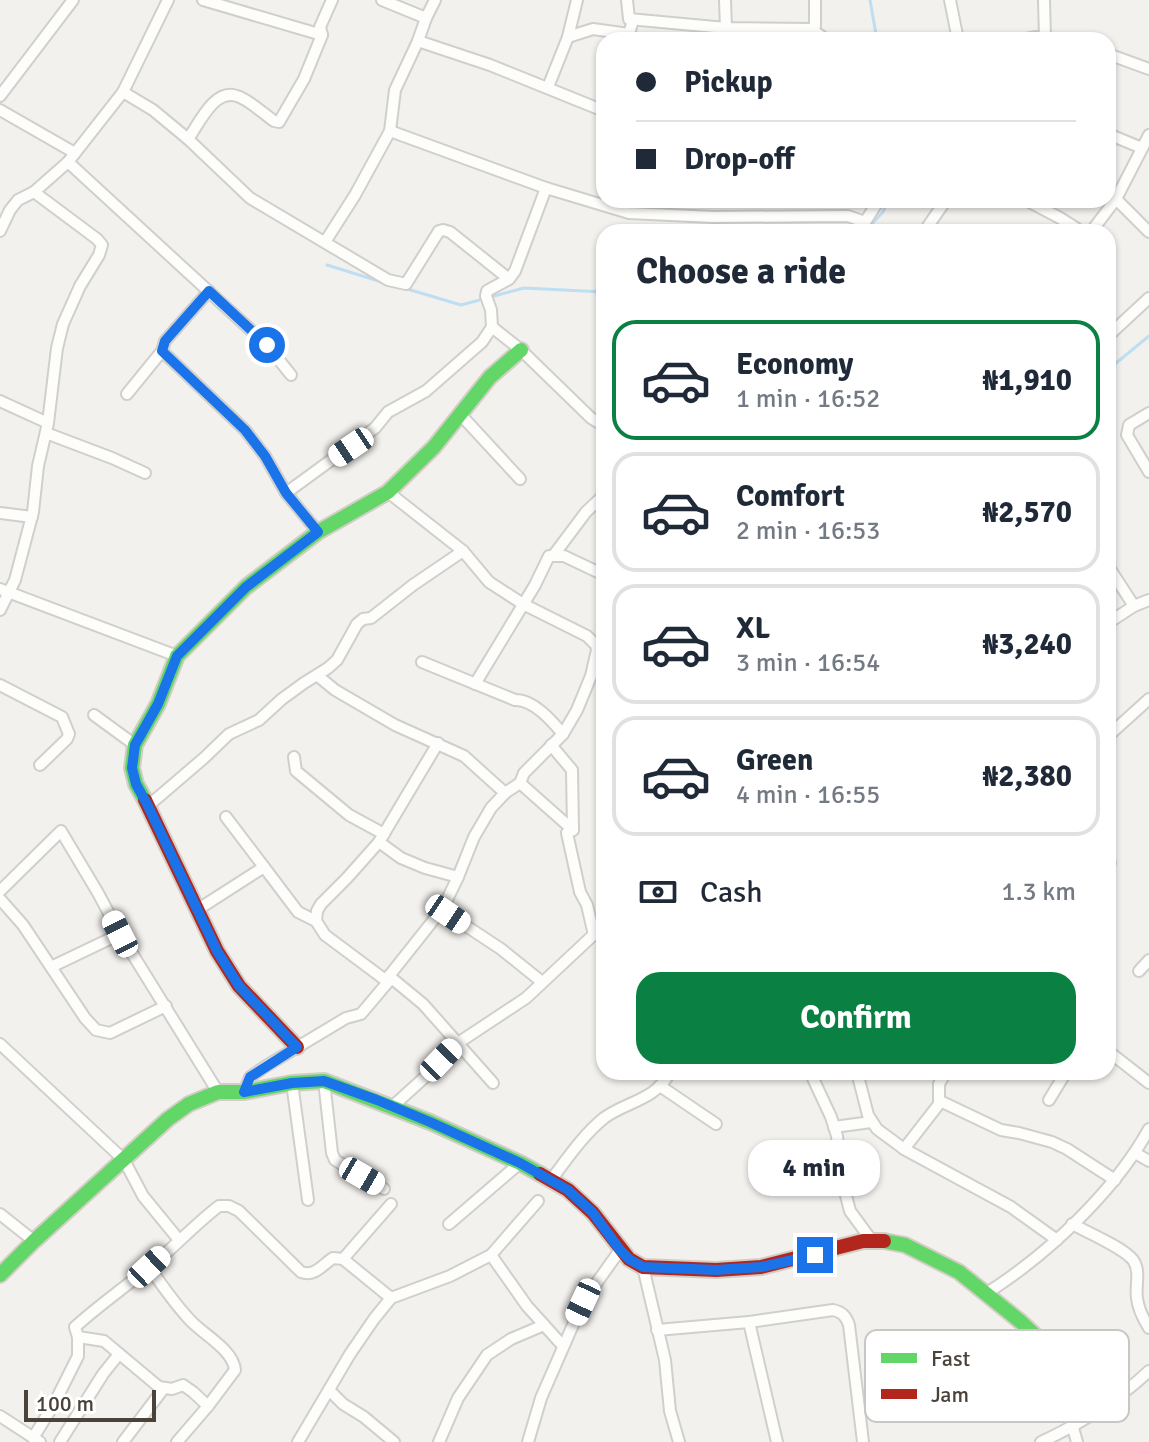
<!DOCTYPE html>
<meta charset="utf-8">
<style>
body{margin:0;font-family:Signika,sans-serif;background:#f2f2f3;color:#1f2937;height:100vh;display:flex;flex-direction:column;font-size:30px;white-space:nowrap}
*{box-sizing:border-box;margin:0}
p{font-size:26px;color:#747a83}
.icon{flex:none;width:44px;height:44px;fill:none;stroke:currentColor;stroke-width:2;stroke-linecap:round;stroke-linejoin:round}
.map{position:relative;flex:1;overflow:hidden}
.sheet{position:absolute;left:596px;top:224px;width:520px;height:856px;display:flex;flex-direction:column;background:#fff;border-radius:24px;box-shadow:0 2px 6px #0004}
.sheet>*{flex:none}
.guide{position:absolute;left:596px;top:32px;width:520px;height:176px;border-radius:24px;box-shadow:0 2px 6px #0004;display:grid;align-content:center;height:176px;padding:0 40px;background:#fff}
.scale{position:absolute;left:24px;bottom:20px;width:132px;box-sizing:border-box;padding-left:8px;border:4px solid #4b4339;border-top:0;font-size:22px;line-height:28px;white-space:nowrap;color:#4b4339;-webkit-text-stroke:6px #fff;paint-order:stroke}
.end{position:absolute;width:36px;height:36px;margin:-18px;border:10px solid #1a73e8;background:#fff;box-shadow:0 0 0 4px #fff}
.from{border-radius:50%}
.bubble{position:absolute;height:56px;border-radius:24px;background:#fff;box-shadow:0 2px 6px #0004;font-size:26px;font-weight:700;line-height:56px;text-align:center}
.car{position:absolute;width:24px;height:48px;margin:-24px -12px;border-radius:10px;box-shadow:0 0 6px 2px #0007;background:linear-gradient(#fff 24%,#345 0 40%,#fff 0 76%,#345 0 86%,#fff 0)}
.guide b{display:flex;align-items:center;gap:28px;height:76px;font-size:30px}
.guide b+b{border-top:2px solid #e0e1e3}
.guide i{width:20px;height:20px;background:#1f2937}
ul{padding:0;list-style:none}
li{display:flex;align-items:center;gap:24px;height:120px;margin:0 16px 12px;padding:0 24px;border:4px solid #e0e1e3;border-radius:24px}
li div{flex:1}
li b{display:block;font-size:30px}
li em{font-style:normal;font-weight:700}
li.current{border-color:#0b8043}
li>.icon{width:72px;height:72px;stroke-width:1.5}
h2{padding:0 40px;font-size:36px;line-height:96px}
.pay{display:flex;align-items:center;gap:20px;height:88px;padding:0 40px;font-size:30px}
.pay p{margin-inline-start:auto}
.action{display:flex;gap:16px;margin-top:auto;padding:16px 40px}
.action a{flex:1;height:92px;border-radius:24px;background:#0b8043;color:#fff;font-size:32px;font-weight:700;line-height:92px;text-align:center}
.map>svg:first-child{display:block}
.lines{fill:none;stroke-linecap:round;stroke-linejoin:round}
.stream{stroke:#bedef1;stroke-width:3}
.street-casing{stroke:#d1cfcb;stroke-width:14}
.fast-casing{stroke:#d3cec5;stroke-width:18}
.jam-casing{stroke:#d3cec5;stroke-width:18}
.street{stroke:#fdfdfc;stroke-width:10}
.fast{stroke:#63d668;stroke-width:14}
.jam{stroke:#b3261e;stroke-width:14}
.route{stroke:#1a73e8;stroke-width:10}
.key{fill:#fff;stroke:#c9c7c4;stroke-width:2}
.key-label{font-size:22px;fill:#4b4339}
</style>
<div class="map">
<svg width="1149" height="1442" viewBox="0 0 1149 1442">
<rect width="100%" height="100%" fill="#f3f1ee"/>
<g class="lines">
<g class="stream">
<path d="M870,0l7,40"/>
<path d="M864,232l19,-20 5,-12"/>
<path d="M327,265l58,18"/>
<path d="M404,288l57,17 63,-17 80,4"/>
<path d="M1108,373l7,-9 34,-28"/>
</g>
<defs>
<g id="street">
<path d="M203,0l119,35"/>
<path d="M382,0l44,18"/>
<path d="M627,0l2,19 97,9 85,1 16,11"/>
<path d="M725,0l1,28"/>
<path d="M950,0l8,40"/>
<path d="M1044,0l1,38"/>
<path d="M811,29l4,-3v-26"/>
<path d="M568,37l25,-8 36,5 4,-14"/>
<path d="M1020,40l15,-3 18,3"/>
<path d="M418,41l72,24 114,46"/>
<path d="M1108,54l41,15"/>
<path d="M548,87l20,-50 9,-37"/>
<path d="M123,92l30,18 35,29 62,59 138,82 18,4 33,-53 4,-1 7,2 59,47"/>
<path d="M0,96l73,-96"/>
<path d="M0,110l75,43"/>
<path d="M390,131l156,57 83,25 84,4 135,-1 17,6 14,-22"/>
<path d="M1108,134l34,14"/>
<path d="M188,139c11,-15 26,-51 49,-43 11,3 27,18 37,25l5,1 25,-43 18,-44 -2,-8 12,-27"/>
<path d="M68,162l199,183 24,30"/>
<path d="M1116,199l33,33"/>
<path d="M1026,200l34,18 22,14"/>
<path d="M0,231l10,-21 8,-10 16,-8 34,-30 55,-70 45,-92"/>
<path d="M924,232l22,-32"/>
<path d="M1091,232l25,-33 33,-64"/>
<path d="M325,242l30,-47 35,-64 5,-41 23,-49 8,-23 9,-18"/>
<path d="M492,327l29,23 70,68 13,8"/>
<path d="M1108,336l41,-38"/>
<path d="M162,351l83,79 20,26 21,37 32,39"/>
<path d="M127,394l35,-43 3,-10 44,-50"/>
<path d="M0,401l48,22"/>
<path d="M1149,413l-20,12 -2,10 22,37"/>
<path d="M460,414l60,65"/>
<path d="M46,433l66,25 33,15"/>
<path d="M286,493l89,-65 13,-16 38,-21 56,-49 10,-15 -1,-17 -5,-14 1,-5 22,-12 6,-8 31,-83"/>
<path d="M0,513l32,4"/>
<path d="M553,556l33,-44 18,-17"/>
<path d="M1108,566l26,40"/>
<path d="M0,589l177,67"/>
<path d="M0,610l15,-30 18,-68 5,-46 10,-43 9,-75 6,-24 17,-38 19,-31 3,-10 -5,-6 -63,-47"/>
<path d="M1108,623l26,-17 15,-6"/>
<path d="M422,662l93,38c18,-1 37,21 48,34"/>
<path d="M318,676l17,14 60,35 69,31 41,37"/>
<path d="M475,684l60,-99 14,-29h15l40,19"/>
<path d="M0,685l62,32 7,17 -2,5 -27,26"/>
<path d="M94,715l41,30"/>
<path d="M1108,736l41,-37"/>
<path d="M551,745l21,25 1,60"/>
<path d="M294,757l2,14 53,44 35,19"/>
<path d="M520,783l53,47 -6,3 13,59 7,13 7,30"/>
<path d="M148,806l56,-48 25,-24 30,-14 23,-21 22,-16 24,-15 9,-8 20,-36 6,-5 8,-1 42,-33 50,-34"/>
<path d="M379,842l22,16 24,10 33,9"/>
<path d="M1108,866l2,-3"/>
<path d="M264,867l34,45 18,9"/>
<path d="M0,891l61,-60 37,62 22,41 98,158"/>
<path d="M0,899l23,26 62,93 11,12 14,3 56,-27"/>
<path d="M443,908l5,6 53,35 41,33"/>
<path d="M197,910l67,-43 -38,-50"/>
<path d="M51,967l69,-33"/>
<path d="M1139,971l10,-11"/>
<path d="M389,976l34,28 70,79"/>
<path d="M388,982l-63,-47 -9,-14 1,-10 4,-7 26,-26 32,-36 59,-99"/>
<path d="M0,1044l124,116 19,36 36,44"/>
<path d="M1108,1051l41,32"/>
<path d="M810,1072l21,45 6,19 4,40 9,35 22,30"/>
<path d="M857,1072l11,43 9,14 27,20 107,58 46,33"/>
<path d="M324,1081l8,72 3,7 49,29"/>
<path d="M292,1083l16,117"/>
<path d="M660,1086l56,38"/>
<path d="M244,1092l6,-15 16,-11 80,-48 15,-4 27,-32 1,-6 54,-68 15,-31 16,-40 17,-29 14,-15 15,-10 4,-10 39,-39 14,-24 14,-34 6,-26 -1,-5 -9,-9 -64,-32 -34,-22 -26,-31 -75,-59"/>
<path d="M1049,1100l17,-28"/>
<path d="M940,1101l61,29 18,3 33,9 15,7 48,31"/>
<path d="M393,1106l32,-29 33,-34 68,-45 78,-73"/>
<path d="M834,1127l37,-5"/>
<path d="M904,1149l35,-45v-20l7,-12"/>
<path d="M1135,1153l14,8"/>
<path d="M551,1180c16,-21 32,-45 53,-62 23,-17 51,-17 66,-46"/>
<path d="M0,1214l34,27"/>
<path d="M449,1224l71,-61"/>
<path d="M1072,1224c15,8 52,24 61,36 8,11 2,26 4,38 1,10 7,22 12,30"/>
<path d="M491,1255l47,-54"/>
<path d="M343,1259l48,-55"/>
<path d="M149,1267c13,18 25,36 40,52 13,15 44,30 46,51l-27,36 -31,36"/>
<path d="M643,1267l22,93 5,51 9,31"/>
<path d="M987,1293c61,-39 127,-101 162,-164"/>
<path d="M749,1322l28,120"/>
<path d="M657,1330l92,-8 84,-12c9,2 13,6 16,15l14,117"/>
<path d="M78,1337l26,4 55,46 13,2 11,-4 10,7 15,14"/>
<path d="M329,1390l14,14 21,13 30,25"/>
<path d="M0,1416l40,26"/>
<path d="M1073,1428l4,14"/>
<path d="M33,1438l21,-34 24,-48v-19l-3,-10c23,-21 49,-39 73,-59 25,-19 46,-43 71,-62h10l10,5 62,61c14,5 21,-7 32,-14l10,1 48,39"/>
<path d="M60,1442l43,-68 16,-20"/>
<path d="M123,1442l41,-54"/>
<path d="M298,1442l52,-88 24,-35 17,-21 59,-22 41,-21 36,51 36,40"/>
<path d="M439,1442l19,-44 29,-43 24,-16 33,-14"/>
<path d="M528,1442l13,-44 42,-96 37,-52"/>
<path d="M1041,1442c39,-18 76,-41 108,-71"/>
</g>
<g id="fast">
<path d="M145,800l-9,-16 -4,-16 3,-23 23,-41 19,-48 69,-69 72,-55 70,-40 46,-45 56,-70 31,-27"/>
<path d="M884,1241l21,4 54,27 62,50 67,63 26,16"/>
<path d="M0,1275l34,-34 134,-122 21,-15 29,-12h26l48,-9 32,-2 106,41 90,41 20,11"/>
</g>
<g id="jam">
<path d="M145,800l72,151 22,35 58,61"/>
<path d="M540,1174l28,16 25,23 36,46 14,8 73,3 45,-3 102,-26h21"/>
</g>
</defs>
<use href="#street" class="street-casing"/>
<use href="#fast" class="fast-casing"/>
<use href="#jam" class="jam-casing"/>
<use href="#street" class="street"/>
<use href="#fast" class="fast"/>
<use href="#jam" class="jam"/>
</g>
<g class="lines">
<path class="route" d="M267,345l-58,-54 -44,50 -3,10 83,79 20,26 21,37 32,39 -72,55 -69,69 -19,48 -23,41 -3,23 4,16 12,22 69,145 22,35 58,61 -47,30 -6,15 48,-9 32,-2 53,19 53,22 90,41 48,27 25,23 27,37 9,9 14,8 73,3 45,-3 54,-12"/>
</g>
<rect x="865" y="1330" width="264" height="92" rx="12" class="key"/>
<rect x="881" y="1353" width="36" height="10" fill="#63d668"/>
<rect x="881" y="1389" width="36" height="10" fill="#b3261e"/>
<g class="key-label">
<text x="931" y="1366">Fast</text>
<text x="931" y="1402">Jam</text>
</g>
</svg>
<div class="scale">100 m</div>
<i class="end from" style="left:267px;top:345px"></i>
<i class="end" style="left:815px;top:1255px"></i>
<div class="bubble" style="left:748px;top:1140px;width:132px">4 min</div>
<i class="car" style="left:351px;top:447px;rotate:236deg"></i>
<i class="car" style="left:448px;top:914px;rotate:124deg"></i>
<i class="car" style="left:120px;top:934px;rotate:333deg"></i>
<i class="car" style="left:441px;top:1060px;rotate:44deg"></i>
<i class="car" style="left:362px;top:1176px;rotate:120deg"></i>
<i class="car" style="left:149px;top:1267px;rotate:47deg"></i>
<i class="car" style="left:583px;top:1302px;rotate:205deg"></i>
<div class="guide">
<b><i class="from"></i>Pickup</b>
<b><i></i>Drop-off</b>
</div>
<section class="sheet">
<h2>Choose a ride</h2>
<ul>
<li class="current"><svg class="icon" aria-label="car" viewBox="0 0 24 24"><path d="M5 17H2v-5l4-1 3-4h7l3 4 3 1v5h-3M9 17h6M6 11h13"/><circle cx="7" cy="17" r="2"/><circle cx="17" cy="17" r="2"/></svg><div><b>Economy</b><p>1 min · 16:52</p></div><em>₦1,910</em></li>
<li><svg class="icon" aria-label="car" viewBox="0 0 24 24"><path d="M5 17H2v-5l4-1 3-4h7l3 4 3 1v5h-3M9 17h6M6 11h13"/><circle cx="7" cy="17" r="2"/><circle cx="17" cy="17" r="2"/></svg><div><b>Comfort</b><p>2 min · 16:53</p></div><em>₦2,570</em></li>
<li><svg class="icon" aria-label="car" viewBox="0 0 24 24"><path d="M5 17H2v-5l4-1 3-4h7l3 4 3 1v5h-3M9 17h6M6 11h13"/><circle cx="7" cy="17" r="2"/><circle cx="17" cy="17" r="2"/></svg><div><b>XL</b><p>3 min · 16:54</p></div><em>₦3,240</em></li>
<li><svg class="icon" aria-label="car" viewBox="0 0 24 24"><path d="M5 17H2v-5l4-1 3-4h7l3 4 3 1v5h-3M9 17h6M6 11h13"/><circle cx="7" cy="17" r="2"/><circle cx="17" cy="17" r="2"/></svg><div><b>Green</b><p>4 min · 16:55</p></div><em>₦2,380</em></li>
</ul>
<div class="pay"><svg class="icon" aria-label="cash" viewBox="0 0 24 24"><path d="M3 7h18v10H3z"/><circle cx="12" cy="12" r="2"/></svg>Cash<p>1.3 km</p></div>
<div class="action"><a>Confirm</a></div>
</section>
</div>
